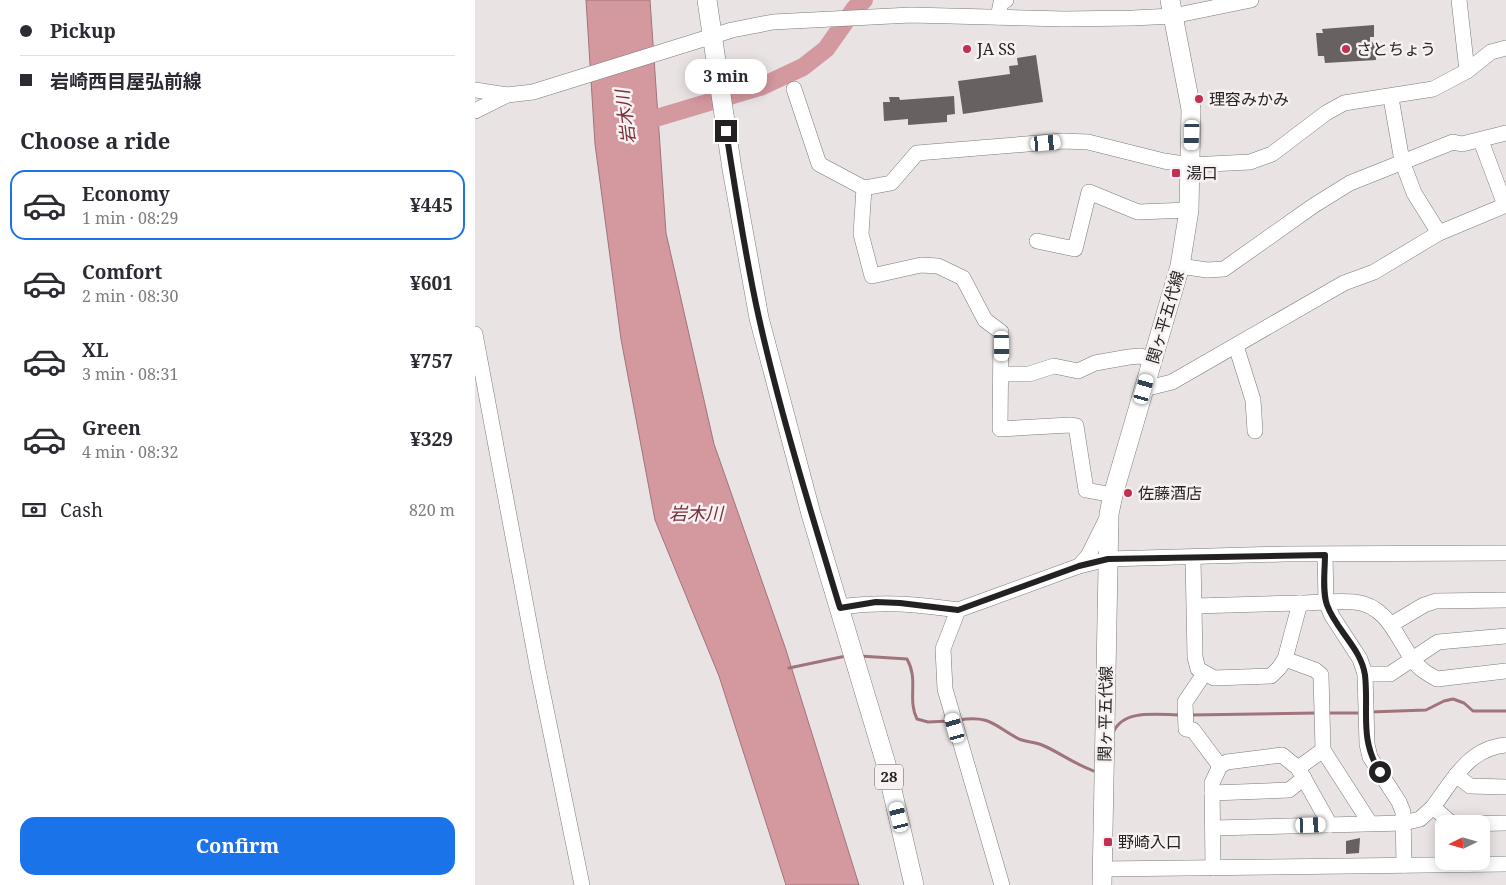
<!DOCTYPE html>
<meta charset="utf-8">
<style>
body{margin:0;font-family:"Noto Serif","Noto Sans JP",serif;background:#f2f2f3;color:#2b2b33;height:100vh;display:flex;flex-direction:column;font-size:19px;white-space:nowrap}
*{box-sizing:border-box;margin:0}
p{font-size:16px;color:#7c7c81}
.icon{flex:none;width:28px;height:28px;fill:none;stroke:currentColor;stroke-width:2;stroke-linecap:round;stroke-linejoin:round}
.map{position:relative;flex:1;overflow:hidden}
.sheet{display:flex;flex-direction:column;background:#fff;width:475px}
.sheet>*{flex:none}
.guide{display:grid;align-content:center;height:110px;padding:0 20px;background:#fff}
.needle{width:32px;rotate:265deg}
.fabs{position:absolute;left:960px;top:815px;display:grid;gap:10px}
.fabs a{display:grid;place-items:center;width:55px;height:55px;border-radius:10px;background:#fff;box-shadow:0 2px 12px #0003;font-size:25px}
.end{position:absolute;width:22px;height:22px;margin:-11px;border:6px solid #242122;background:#fff;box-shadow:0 0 0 2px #fff}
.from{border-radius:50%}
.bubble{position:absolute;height:35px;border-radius:15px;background:#fff;box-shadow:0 2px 12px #0003;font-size:16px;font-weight:700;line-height:35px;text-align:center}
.car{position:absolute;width:15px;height:30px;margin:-15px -8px;border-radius:6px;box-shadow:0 0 4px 1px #0007;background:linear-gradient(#fff 24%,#345 0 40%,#fff 0 76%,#345 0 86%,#fff 0)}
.guide b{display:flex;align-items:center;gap:18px;height:48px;font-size:19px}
.guide b+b{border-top:1px solid #e1e1e2}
.guide i{width:12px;height:12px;background:#2b2b33}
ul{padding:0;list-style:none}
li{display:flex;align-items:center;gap:15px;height:70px;margin:0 10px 8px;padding:0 10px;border:2px solid transparent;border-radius:15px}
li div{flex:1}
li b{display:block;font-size:19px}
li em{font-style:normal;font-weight:700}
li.current{border-color:#1a73e8}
li>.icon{width:45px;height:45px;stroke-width:1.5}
h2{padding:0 20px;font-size:22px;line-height:60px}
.pay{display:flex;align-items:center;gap:12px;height:55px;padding:0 20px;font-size:19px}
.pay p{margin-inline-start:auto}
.action{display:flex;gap:10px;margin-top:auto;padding:10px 20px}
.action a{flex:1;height:58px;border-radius:15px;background:#1a73e8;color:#fff;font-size:20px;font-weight:700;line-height:58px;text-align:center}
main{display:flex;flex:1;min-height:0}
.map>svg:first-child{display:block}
.water{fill:#d4989f;stroke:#9f747a}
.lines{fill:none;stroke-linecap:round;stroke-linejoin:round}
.stream{stroke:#9f747a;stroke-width:3}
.river{stroke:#d4989f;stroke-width:18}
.building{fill:#676162}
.minor-casing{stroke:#7e7979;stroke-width:16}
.major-casing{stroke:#7e7979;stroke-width:20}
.minor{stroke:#fff;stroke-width:15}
.major{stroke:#fff;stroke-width:19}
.route{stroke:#242122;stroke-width:6}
.poi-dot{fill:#c13154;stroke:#f7f1f1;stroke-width:2}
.labels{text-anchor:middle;stroke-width:5;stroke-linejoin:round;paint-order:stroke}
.shield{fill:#f7f1f1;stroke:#635f60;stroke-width:1}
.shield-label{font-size:15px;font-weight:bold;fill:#242122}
.poi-label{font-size:16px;fill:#242122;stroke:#f7f1f1;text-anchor:start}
.street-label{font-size:16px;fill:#242122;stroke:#f7f1f1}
.water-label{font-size:18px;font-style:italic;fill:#782f3c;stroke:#f7f1f1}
</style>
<main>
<section class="sheet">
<div class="guide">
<b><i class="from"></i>Pickup</b>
<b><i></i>岩崎西目屋弘前線</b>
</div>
<h2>Choose a ride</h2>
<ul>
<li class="current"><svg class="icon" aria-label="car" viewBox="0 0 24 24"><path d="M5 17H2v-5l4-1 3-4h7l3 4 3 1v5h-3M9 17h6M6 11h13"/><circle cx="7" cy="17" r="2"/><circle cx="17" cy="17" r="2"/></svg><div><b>Economy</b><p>1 min · 08:29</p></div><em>¥445</em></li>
<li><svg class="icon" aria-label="car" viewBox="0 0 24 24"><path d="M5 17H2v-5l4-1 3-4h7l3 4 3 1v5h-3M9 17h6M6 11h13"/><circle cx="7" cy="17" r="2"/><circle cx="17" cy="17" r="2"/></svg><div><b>Comfort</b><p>2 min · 08:30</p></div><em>¥601</em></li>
<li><svg class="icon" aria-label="car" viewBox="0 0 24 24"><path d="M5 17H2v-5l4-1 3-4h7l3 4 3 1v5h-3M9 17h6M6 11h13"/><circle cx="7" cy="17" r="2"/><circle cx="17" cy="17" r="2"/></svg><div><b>XL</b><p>3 min · 08:31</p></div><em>¥757</em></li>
<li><svg class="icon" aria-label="car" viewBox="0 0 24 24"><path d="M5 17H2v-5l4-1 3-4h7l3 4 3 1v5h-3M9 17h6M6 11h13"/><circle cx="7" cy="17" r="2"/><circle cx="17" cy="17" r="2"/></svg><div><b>Green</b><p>4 min · 08:32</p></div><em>¥329</em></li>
</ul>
<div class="pay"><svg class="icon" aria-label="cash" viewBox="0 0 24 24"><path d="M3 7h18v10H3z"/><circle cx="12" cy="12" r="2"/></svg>Cash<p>820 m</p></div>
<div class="action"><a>Confirm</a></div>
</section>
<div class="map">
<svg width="1031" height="885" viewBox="0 0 1031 885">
<rect width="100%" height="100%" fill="#eae3e4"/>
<path class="water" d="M111,0h64l16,233 48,211 72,206 73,235h-73l-67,-209 -64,-156 -34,-181 -26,-195z"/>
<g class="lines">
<g class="stream">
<path d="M385,656l47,3c12,21 0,40 10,60l11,3 22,-1"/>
<path d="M314,668l57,-12"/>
<path d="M895,712l56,-2 18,-9 9,-2 11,4 9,8h33"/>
<path d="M850,713h37"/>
<path d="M715,715l127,-2"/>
<path d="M484,720c32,-5 35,6 60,19 7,3 16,3 23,6 19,8 35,21 55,27"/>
<path d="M638,733c10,-25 46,-18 69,-18"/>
</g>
<path class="river" d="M162,117l9,4 114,-34 43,-20 23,-18 29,-41 9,-8"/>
</g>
<g class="building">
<path d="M899,25v12h-4v6l5,-1 1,18 -51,3 -1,-7h-6l-2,-23h7l-1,-4z"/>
<path d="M561,55l7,47 -80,12 -5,-33 52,-7 -1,-8 9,-1 -1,-7z"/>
<path d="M479,96l1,18 -8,1v7l-39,3v-6l-24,2 -1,-19h7l-1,-5h10l1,3z"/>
<path d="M885,838l-1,15 -13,1v-13z"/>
</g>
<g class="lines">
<defs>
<g id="minor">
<path d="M984,0l8,71"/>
<path d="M523,17l3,-14 5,-3"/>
<path d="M319,89l25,75 45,24 27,-5 26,-30 146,-12 25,1 76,19 26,4 60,-3 22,-8 54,-41 18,-10 89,-14 34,-18 24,-19 15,-4"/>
<path d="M0,90l32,5 26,-3 199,-62 41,-8 138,-7 153,4 69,-1 40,-2 78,-16"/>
<path d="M916,98l11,63 12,32 25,40"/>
<path d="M0,111l32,-16"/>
<path d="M1006,141l24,64"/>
<path d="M389,188l-3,46 11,42 49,-11 17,1 25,12 22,42 16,12 -1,97 70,-4 6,1 10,64 27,5"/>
<path d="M562,241l38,8 14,-57 49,20 51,-2"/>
<path d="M705,266l27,4 17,-1 89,-63 37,-23 103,-41 9,2 44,-11"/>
<path d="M0,334l63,336 44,215"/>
<path d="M761,346l17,54 2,31"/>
<path d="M527,374h27l25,-8 24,5 17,-8 34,-6 11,-1 13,4"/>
<path d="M669,389l28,-7 172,-99 30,-11 65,-39 67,-28"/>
<path d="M850,555l1,47 6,14 28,43 5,15 2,70 3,13 29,45 4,10 1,53"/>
<path d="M718,558l2,99 3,12 16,9 57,-2 8,-8 6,-9 15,-56c18,0 37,-3 55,-1 33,4 41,35 58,58 6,9 15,14 24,19l69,-8"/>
<path d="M604,566l9,-10 21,-42"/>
<path d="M720,606l105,-3"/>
<path d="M365,607c44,-6 75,-3 118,3"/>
<path d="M917,624l32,-19 12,-4 70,-1"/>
<path d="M810,659l30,11 6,5 2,75 47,73"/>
<path d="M729,674l-19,28 1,27 7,1 27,36"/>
<path d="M890,674h25l48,-32 68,-6"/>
<path d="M823,768l25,-18"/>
<path d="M981,775l14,11 36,1"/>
<path d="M737,793l77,-3 15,-12"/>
<path d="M958,807c20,-27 36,-59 73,-62"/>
<path d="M987,824l44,-1"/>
<path d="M739,828l190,-5 16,-4 13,-12 17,15 9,2"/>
<path d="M738,868l-1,-85 8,-17 7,-4 55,-7 16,13 32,57"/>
<path d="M627,869l404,-5"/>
<path d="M527,885l-57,-196 -2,-40 15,-39 121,-44 29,-7 176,-5 222,-1"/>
</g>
<g id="major">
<path d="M232,0l25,169 27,149 52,196 75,250 28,121"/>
<path d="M627,885l7,-371 4,-19 67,-229 9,-56 2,-101 -21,-109"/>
</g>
</defs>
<use href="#minor" class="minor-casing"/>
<use href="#major" class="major-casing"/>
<use href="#minor" class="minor"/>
<use href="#major" class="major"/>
</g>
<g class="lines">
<path class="route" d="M251,131c10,62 19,125 33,187 22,98 52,194 81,290l36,-6 24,1 58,7 121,-44 29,-7 217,-4c0,15 -3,36 2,50 9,25 34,43 38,70 4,36 -6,64 15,97"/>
</g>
<g class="poi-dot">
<circle cx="492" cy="49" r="5"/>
<circle cx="871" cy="49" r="5"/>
<circle cx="724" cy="99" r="5"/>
<rect x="696" y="168" width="10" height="10" rx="2.5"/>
<circle cx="653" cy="493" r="5"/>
<rect x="628" y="837" width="10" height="10" rx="2.5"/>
</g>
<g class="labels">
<rect class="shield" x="400" y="764.5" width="28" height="25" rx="4"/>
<g class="shield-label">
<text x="414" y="782">28</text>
</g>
<g class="poi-label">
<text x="502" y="55">JA SS</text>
<text x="881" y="55">さとちょう</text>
<text x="734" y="105">理容みかみ</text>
<text x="711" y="179">湯口</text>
<text x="663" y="499">佐藤酒店</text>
<text x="643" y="848">野崎入口</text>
</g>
<g class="street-label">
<text transform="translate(690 317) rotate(-74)" y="6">関ヶ平五代線</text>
<text transform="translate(630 714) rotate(-89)" y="6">関ヶ平五代線</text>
</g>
<g class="water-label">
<text transform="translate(151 117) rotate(-97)" y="6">岩木川</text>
<text x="221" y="520">岩木川</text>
</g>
</g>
</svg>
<div class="fabs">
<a><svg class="needle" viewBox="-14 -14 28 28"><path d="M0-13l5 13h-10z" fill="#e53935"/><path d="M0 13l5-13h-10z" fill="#7c7c81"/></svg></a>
</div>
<i class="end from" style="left:905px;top:772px"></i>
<i class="end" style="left:251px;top:131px"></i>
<div class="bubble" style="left:210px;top:59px;width:82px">3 min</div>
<i class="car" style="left:717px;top:135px;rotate:182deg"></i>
<i class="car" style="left:571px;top:143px;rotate:85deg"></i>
<i class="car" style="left:527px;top:346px;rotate:179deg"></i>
<i class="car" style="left:669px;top:389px;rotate:16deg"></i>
<i class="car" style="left:480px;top:728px;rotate:344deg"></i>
<i class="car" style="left:424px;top:817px;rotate:346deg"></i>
<i class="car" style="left:836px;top:825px;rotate:88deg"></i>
</div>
</main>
